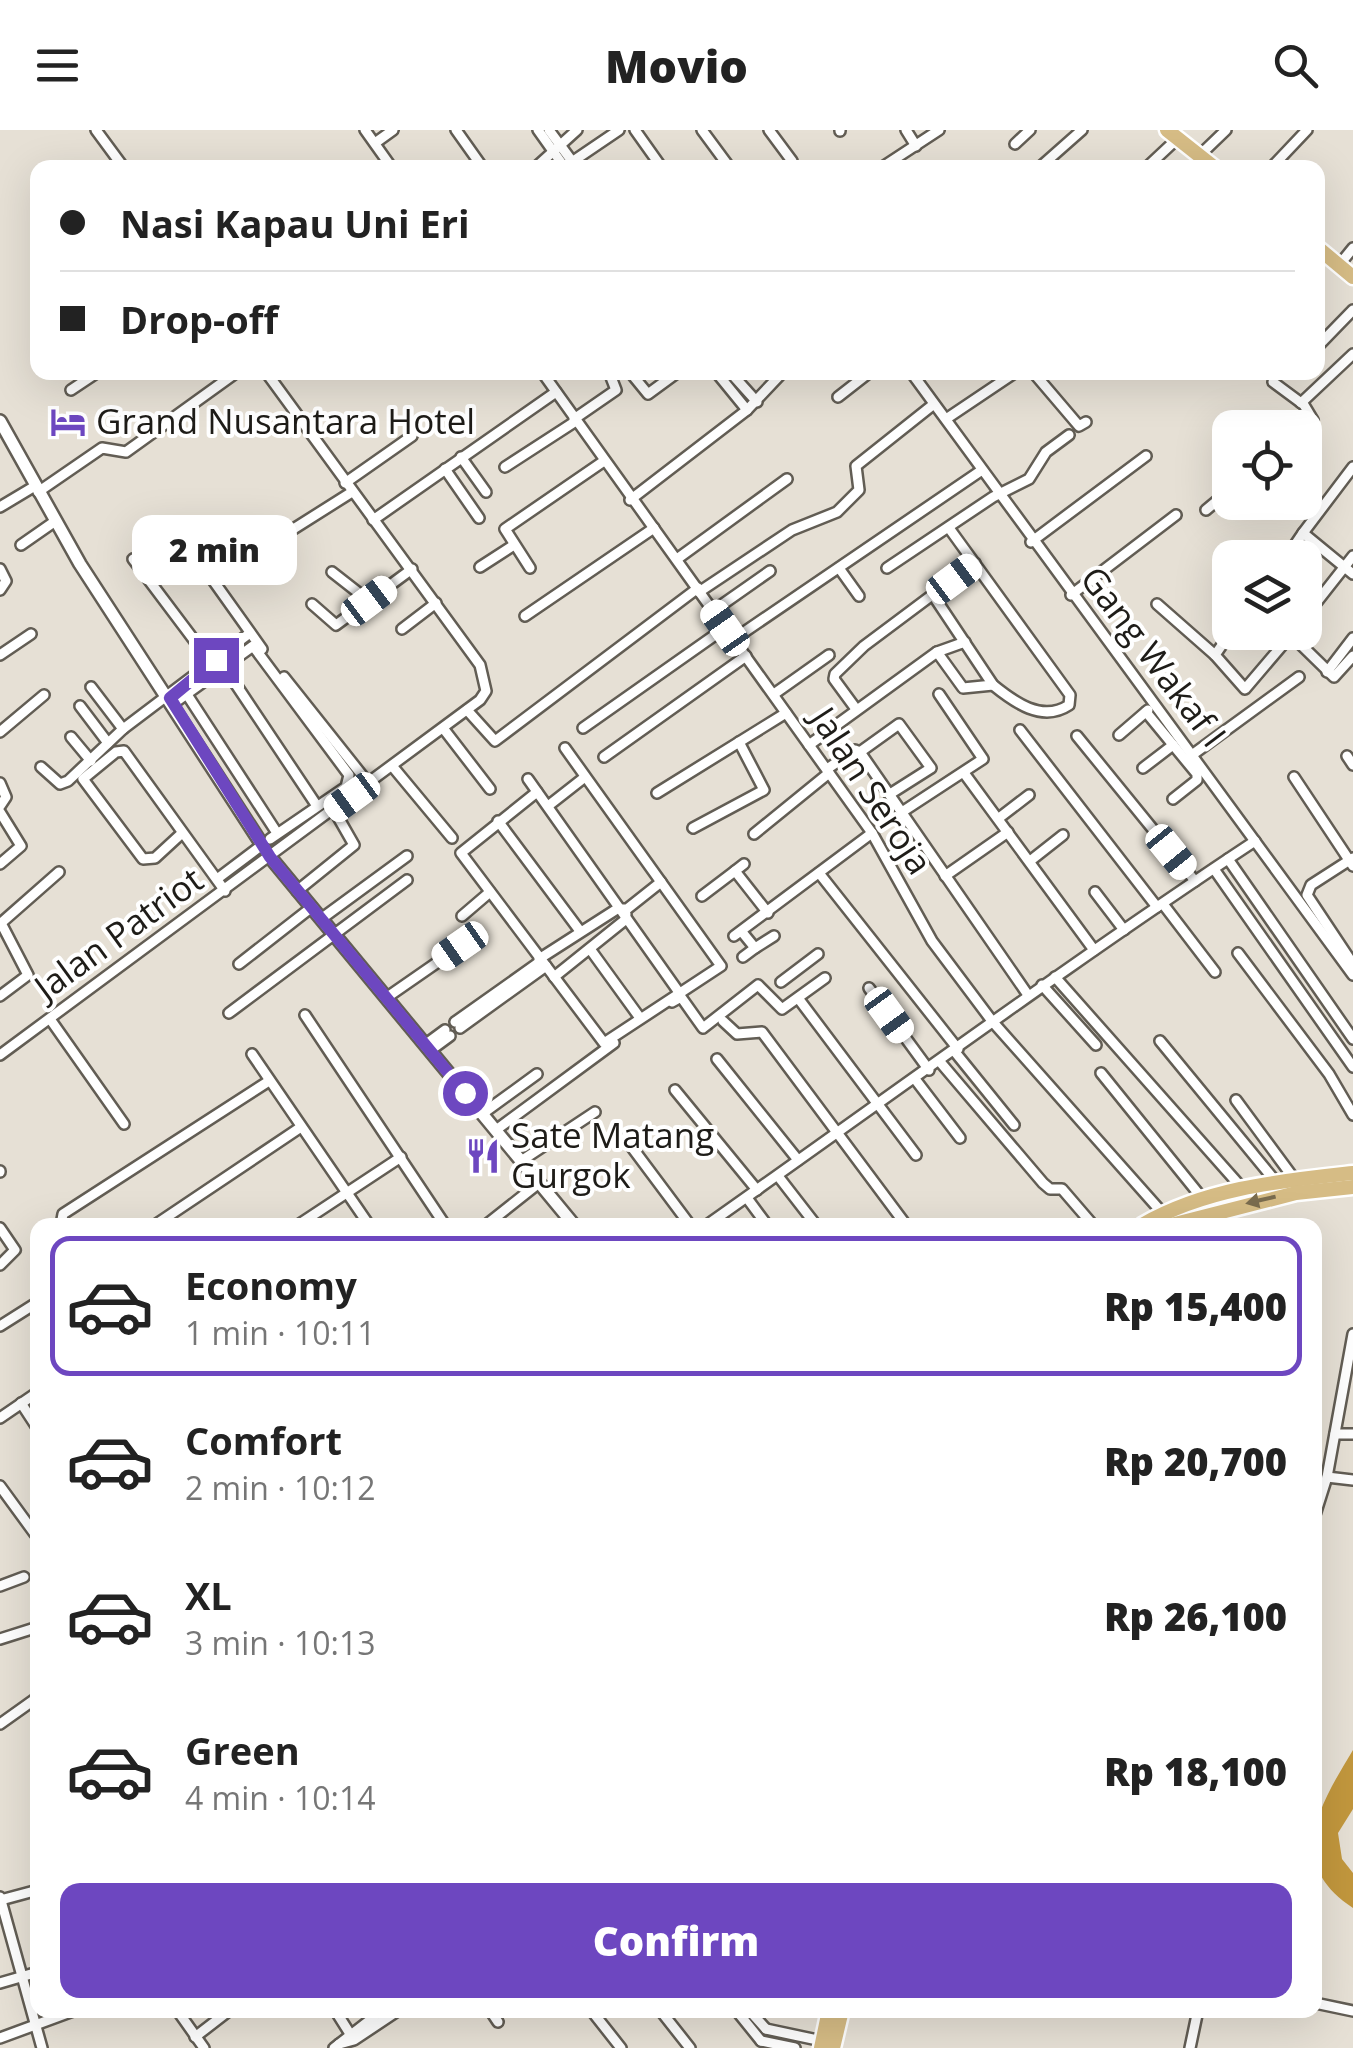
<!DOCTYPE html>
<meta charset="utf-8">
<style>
body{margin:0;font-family:"Open Sans",sans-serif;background:#f2f2f2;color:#222;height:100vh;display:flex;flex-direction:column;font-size:38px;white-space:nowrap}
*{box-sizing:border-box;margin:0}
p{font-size:32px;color:#767676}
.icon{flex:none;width:55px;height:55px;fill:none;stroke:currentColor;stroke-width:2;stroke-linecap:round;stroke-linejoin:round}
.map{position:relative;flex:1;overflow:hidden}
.drawer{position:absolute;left:30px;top:1088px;width:1292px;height:800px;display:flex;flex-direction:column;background:#fff;border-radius:20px;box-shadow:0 10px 40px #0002}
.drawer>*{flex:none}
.guide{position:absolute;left:30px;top:30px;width:1295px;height:220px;border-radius:20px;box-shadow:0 10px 40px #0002;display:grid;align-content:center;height:220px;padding:0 30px;background:#fff}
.tools{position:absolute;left:1212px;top:280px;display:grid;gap:20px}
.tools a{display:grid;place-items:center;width:110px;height:110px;border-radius:20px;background:#fff;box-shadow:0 10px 40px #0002;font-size:50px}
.end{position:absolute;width:45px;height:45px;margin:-22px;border:12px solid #6d47c0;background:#fff;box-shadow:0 0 0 5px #fff}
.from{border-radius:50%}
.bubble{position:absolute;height:70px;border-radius:20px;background:#fff;box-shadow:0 10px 40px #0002;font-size:32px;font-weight:800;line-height:70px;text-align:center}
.car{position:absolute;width:30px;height:60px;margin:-30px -15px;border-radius:12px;box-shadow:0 0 8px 2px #0007;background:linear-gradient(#fff 24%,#345 0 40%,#fff 0 76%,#345 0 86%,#fff 0)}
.guide b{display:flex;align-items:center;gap:35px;height:95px;font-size:38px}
.guide b+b{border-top:2px solid #e0e0e0}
.guide i{width:25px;height:25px;background:#222}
ul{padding:18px 0 0;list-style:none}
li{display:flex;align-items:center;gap:30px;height:140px;margin:0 20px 15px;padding:0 10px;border:5px solid transparent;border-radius:20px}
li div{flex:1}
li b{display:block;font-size:38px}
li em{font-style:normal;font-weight:800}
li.current{border-color:#6d47c0}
li>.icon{width:90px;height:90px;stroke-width:1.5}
.primary-button{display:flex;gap:20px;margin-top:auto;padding:20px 30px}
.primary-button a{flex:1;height:115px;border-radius:20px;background:#6d47c0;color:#fff;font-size:40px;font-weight:800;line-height:115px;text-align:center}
header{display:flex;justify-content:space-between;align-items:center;height:130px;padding:0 30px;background:#fff;font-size:45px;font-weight:800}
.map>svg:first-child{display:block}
.water{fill:#c2973d}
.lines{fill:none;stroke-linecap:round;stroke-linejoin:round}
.minor-casing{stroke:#625d54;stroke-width:14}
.tertiary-casing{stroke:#625d54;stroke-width:16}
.primary-casing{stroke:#fff;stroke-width:19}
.minor{stroke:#fff;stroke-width:9}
.tertiary{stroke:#fff;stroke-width:11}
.primary{stroke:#d6bc85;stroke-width:14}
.oneway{fill:#7a6c4e}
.route{stroke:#6d47c0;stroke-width:12}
.labels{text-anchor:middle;stroke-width:8;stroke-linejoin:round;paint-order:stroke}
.poi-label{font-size:35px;fill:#1e1c18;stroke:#fff;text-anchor:start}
.street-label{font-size:35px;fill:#1e1c18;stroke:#fff}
</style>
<header><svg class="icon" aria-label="menu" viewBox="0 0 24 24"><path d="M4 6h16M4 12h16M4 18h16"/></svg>Movio<svg class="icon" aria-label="search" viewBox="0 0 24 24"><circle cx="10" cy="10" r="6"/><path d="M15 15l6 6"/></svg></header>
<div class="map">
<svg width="1353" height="1918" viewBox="0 0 1353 1918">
<rect width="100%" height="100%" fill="#e6e0d5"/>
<path class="water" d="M1353,1620v59l-15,24 4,26 11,14v35c-70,-46 -33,-103 0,-158z"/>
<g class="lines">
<defs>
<g id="minor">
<path d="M96,0l28,38"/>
<path d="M365,0l27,38"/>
<path d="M456,0l27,38"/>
<path d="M538,0l27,38"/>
<path d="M549,0l28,38"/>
<path d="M635,0l27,38"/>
<path d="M702,0l28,38"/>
<path d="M769,0l23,31"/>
<path d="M840,0v1"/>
<path d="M906,0l10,16"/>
<path d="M375,13l18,-13"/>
<path d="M1015,14l15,-14"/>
<path d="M1200,25l26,-25"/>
<path d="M535,38l42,-38"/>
<path d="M563,38l56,-38"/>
<path d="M881,38l58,-38"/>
<path d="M1039,38l43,-38"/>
<path d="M1146,38l32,-30"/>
<path d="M1271,38l36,-38"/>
<path d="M1340,134l13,-16"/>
<path d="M1318,216l35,-36"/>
<path d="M542,242l330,461 60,108 60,80 174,196"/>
<path d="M630,242l18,22 30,-22"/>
<path d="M716,242l31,38"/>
<path d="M730,242l27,30"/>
<path d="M911,242l442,603"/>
<path d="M1033,242l46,54 7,-4"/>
<path d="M344,243v-1"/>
<path d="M1273,252l31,23 9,15 -8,8"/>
<path d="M71,260l27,-18"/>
<path d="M838,267l32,-25"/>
<path d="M1301,273l52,-49"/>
<path d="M574,289l42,-29 -7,-18"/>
<path d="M946,289l70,-47"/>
<path d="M461,327l25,35"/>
<path d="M505,337l71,-46"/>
<path d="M445,339l34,49"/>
<path d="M345,353l67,-47"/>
<path d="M38,362l64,-44 24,4 111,-80"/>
<path d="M630,370l117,-90 36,-38"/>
<path d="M0,377l35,-21"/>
<path d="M1206,380l24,-20"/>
<path d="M373,390l183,-128"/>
<path d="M1303,403l50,-66"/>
<path d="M276,410l76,-48"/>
<path d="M1031,412l115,-86"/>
<path d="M21,415l33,-23"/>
<path d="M190,418l72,101"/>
<path d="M1286,428l17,-25 50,41"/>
<path d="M133,429l79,105"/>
<path d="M677,429l110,-80"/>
<path d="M480,437l34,-22"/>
<path d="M530,438l-25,-39 99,-68"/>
<path d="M839,438l20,28"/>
<path d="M887,438l106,-71 36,-18 17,-27 23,-17"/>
<path d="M0,439l6,12 -6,9"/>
<path d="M332,442l37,29"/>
<path d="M699,462l93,-62 45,-18 22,-22 -3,-24 78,-62"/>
<path d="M933,465l60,90c21,17 49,38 76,20l1,-10 -121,-167"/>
<path d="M1071,465l105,-80"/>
<path d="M312,474l24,21 76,-56"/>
<path d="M1157,474l58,51"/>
<path d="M713,481l57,-40"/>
<path d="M525,486l129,-88"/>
<path d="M1305,487l48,-61"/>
<path d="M402,499l34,-26"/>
<path d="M1231,502l-16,23 30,34 46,-54 43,42 19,-21"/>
<path d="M734,509l248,-169"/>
<path d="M937,522l26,36 30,-3"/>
<path d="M0,525l31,-21"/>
<path d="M223,535l94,141"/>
<path d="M1327,542l26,-34"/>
<path d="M284,547l85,107"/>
<path d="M91,557l32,42"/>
<path d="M186,563l91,140"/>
<path d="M774,564l55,-39"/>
<path d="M174,573l79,-57 96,129 -3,12 -76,52"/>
<path d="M80,576l28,37"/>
<path d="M856,579l-22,-30 1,-5 29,-28 111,-83"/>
<path d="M467,580l28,31 203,-153"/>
<path d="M1146,582l51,62v6l-24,19"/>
<path d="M443,598l47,61"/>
<path d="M583,598l142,-100"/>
<path d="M1020,600l137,177"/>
<path d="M0,602l44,-37"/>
<path d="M1119,605l29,-25"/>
<path d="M1077,606l118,145"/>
<path d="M71,607l20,24"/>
<path d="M809,615l128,-93 28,-10"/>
<path d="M860,622l168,243"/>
<path d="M1192,625l107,-78"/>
<path d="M1347,626l6,9"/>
<path d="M604,627l142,-101"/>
<path d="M41,637l19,17 8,-3 55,-52 127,-96"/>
<path d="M393,637l59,71"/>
<path d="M1143,638l30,-23"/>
<path d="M827,639l28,-19 5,2 39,-28 32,44 -41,26"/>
<path d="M964,643l130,177"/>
<path d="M1294,647l59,89"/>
<path d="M528,649l150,212"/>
<path d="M0,653l6,14 -6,9"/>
<path d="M537,662l-76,61 143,190 117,-77 -156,-218"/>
<path d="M657,663l129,-80"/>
<path d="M548,676l37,-29"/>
<path d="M0,682l21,34 -21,18"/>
<path d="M902,682l81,-53 -44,-65"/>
<path d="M999,688l30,-23"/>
<path d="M498,691l82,110"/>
<path d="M693,698l71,-38 -25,-48"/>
<path d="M754,704l75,-61"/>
<path d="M180,705l-25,23 -12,1 -60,-80 33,-27 8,-1 101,140"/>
<path d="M1353,728l-42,27 -4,10 46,69"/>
<path d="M1228,729l125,180"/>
<path d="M1030,731l33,-26"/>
<path d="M744,734l-9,7 33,42"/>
<path d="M1214,739l139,198"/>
<path d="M819,743l139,176"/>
<path d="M945,746l63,-44"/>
<path d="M217,749l45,-34"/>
<path d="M297,761l57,-46 -20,-35"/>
<path d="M1095,762l29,38"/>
<path d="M702,766l33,-25"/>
<path d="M1163,774l52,68"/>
<path d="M462,786l28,-24"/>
<path d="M321,789l86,-63"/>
<path d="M742,802l13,16 -12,9"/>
<path d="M734,806l138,-103"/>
<path d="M755,818l19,-12"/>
<path d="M590,819l50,69"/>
<path d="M1238,823l91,121 24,41"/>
<path d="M539,829l78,-50h10l34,-27"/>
<path d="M239,834l73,-57"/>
<path d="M554,847l71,-57 1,-6"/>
<path d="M1055,847l187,211"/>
<path d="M781,852l37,-28"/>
<path d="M1042,855l54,60"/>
<path d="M869,858l60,82"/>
<path d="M0,866l28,-21 -27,-52 58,-51"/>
<path d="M386,868l75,-52"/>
<path d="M798,868l118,157"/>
<path d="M672,872l9,-5 22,31 55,-43 24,24 43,-31"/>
<path d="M229,883l178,-133"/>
<path d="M305,885l140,210"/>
<path d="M50,889l74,105"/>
<path d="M723,891l14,13 25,-2 144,193"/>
<path d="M455,892l86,-61"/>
<path d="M460,898l86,-62"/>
<path d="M1160,911l116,141"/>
<path d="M426,914l19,-14"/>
<path d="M431,920l19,-14"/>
<path d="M955,922l59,73"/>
<path d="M252,924l117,171"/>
<path d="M0,925l480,-355 6,-9 -6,-26 -214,-293"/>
<path d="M717,929l81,101"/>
<path d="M941,933l102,120 7,6h12l31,36"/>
<path d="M1101,943l101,125"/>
<path d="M915,949l45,59"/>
<path d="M675,960l82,100"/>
<path d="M1236,970l59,80"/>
<path d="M482,984l55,-40"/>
<path d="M496,1000l118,-87"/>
<path d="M625,1008l65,87"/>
<path d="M521,1031l74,-49"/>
<path d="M0,1041v1"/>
<path d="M778,1046l38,49"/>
<path d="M747,1068l20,27"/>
<path d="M61,1095l2,-11 206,-133"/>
<path d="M155,1095l146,-98"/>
<path d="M298,1095l103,-68"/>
<path d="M486,1095l53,-42"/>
<path d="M707,1095c183,-129 362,-261 548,-384"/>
<path d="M0,1098l15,22 -15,15"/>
<path d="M0,1196l38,-24"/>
<path d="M21,1273l17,26"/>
<path d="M0,1288l38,-26"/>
<path d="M1335,1304h18"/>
<path d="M1327,1347l26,3"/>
<path d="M0,1356l35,48"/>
<path d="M1315,1385l12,-38 26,-143"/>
<path d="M0,1456l24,-9"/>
<path d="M0,1509l38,-12"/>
<path d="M0,1594l38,-27"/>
<path d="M0,1767l42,151"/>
<path d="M1,1770l37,-10"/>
<path d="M0,1853l38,-11"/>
<path d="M1315,1873l38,8"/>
<path d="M177,1880l27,38"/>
<path d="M335,1880l17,27"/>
<path d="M490,1880l8,12"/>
<path d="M591,1880l30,38"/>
<path d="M660,1880l30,38"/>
<path d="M736,1880l25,31"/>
<path d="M749,1880l17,19"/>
<path d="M766,1899l61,13"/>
<path d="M195,1907l35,-27"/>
<path d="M0,1908l76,-28"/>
<path d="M761,1911l34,7"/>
<path d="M339,1914l15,-4 45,-30"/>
<path d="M334,1918l49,-38"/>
<path d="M1190,1918l8,-38"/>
</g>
<path id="tertiary" d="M0,291l80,143 190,293 304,368"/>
<g id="primary">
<path d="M1167,0l48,38"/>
<path d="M1318,118l35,29"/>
<path d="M1142,1095c64,-37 138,-44 211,-52"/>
<path d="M1171,1095l125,-32 57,-6"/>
<path d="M821,1918l8,-38"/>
<path d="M833,1918l9,-38"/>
</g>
</defs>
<use href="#minor" class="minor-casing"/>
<use href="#tertiary" class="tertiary-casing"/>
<use href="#primary" class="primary-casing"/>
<use href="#minor" class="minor"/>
<use href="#tertiary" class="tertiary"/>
<use href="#primary" class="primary"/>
</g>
<defs><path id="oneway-solid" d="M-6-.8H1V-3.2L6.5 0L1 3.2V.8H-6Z" transform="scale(2.5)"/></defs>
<use class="oneway" href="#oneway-solid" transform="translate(1261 1070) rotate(167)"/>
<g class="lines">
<path class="route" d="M216,530l-46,38 100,159 195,236"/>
</g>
<defs>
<symbol id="hotel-bare" viewBox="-9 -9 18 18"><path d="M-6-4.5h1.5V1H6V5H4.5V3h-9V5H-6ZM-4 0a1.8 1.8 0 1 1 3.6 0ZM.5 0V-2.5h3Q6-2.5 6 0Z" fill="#6d47c0" stroke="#fff" stroke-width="2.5" paint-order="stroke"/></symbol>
<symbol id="restaurant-bare" viewBox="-9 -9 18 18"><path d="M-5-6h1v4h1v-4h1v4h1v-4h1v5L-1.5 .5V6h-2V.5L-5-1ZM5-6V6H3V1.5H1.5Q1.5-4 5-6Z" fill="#6d47c0" stroke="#fff" stroke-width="2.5" paint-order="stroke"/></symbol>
</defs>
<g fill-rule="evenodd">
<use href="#hotel-bare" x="43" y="267" width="50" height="50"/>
<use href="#restaurant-bare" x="458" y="1001" width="50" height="50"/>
</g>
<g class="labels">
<g class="poi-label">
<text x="96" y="304">Grand Nusantara Hotel</text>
<text x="511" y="1018">Sate Matang<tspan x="511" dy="40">Gurgok</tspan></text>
</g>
<g class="street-label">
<text transform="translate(1153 527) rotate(53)" y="12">Gang Wakaf I</text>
<text transform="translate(871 661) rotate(57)" y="12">Jalan Seroja</text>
<text transform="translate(119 804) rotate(-36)" y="12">Jalan Patriot</text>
</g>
</g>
</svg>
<div class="tools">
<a><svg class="icon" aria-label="locate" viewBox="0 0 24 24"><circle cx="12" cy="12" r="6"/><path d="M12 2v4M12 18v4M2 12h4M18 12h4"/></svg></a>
<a><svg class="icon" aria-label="layers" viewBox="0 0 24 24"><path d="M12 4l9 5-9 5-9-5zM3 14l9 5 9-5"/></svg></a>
</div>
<i class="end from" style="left:465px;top:963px"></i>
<i class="end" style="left:216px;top:530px"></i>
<div class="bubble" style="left:132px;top:385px;width:165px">2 min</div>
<i class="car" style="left:954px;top:449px;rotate:53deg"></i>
<i class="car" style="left:369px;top:471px;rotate:53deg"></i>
<i class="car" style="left:725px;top:498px;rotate:325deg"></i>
<i class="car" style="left:352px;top:667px;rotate:234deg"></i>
<i class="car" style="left:1171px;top:722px;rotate:141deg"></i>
<i class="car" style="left:460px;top:816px;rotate:235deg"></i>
<i class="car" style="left:889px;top:885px;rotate:144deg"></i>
<div class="guide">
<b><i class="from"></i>Nasi Kapau Uni Eri</b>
<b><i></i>Drop-off</b>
</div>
<section class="drawer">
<ul>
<li class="current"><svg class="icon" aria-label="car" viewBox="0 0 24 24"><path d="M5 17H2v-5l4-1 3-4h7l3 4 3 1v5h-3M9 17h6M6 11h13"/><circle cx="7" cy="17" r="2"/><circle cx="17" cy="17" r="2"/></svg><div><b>Economy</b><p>1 min · 10:11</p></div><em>Rp 15,400</em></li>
<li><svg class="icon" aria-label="car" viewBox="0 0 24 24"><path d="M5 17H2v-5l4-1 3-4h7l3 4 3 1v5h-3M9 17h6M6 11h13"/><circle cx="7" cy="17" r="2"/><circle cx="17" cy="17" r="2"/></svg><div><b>Comfort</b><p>2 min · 10:12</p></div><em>Rp 20,700</em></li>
<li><svg class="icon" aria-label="car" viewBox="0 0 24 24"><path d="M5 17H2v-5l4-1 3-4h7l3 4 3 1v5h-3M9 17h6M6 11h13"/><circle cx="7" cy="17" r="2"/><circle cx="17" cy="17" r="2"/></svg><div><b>XL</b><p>3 min · 10:13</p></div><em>Rp 26,100</em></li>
<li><svg class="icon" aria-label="car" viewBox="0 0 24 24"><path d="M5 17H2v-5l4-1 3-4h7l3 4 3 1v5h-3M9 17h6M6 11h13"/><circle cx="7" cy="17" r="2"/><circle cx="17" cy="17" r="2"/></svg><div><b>Green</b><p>4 min · 10:14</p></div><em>Rp 18,100</em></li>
</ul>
<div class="primary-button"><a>Confirm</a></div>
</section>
</div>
